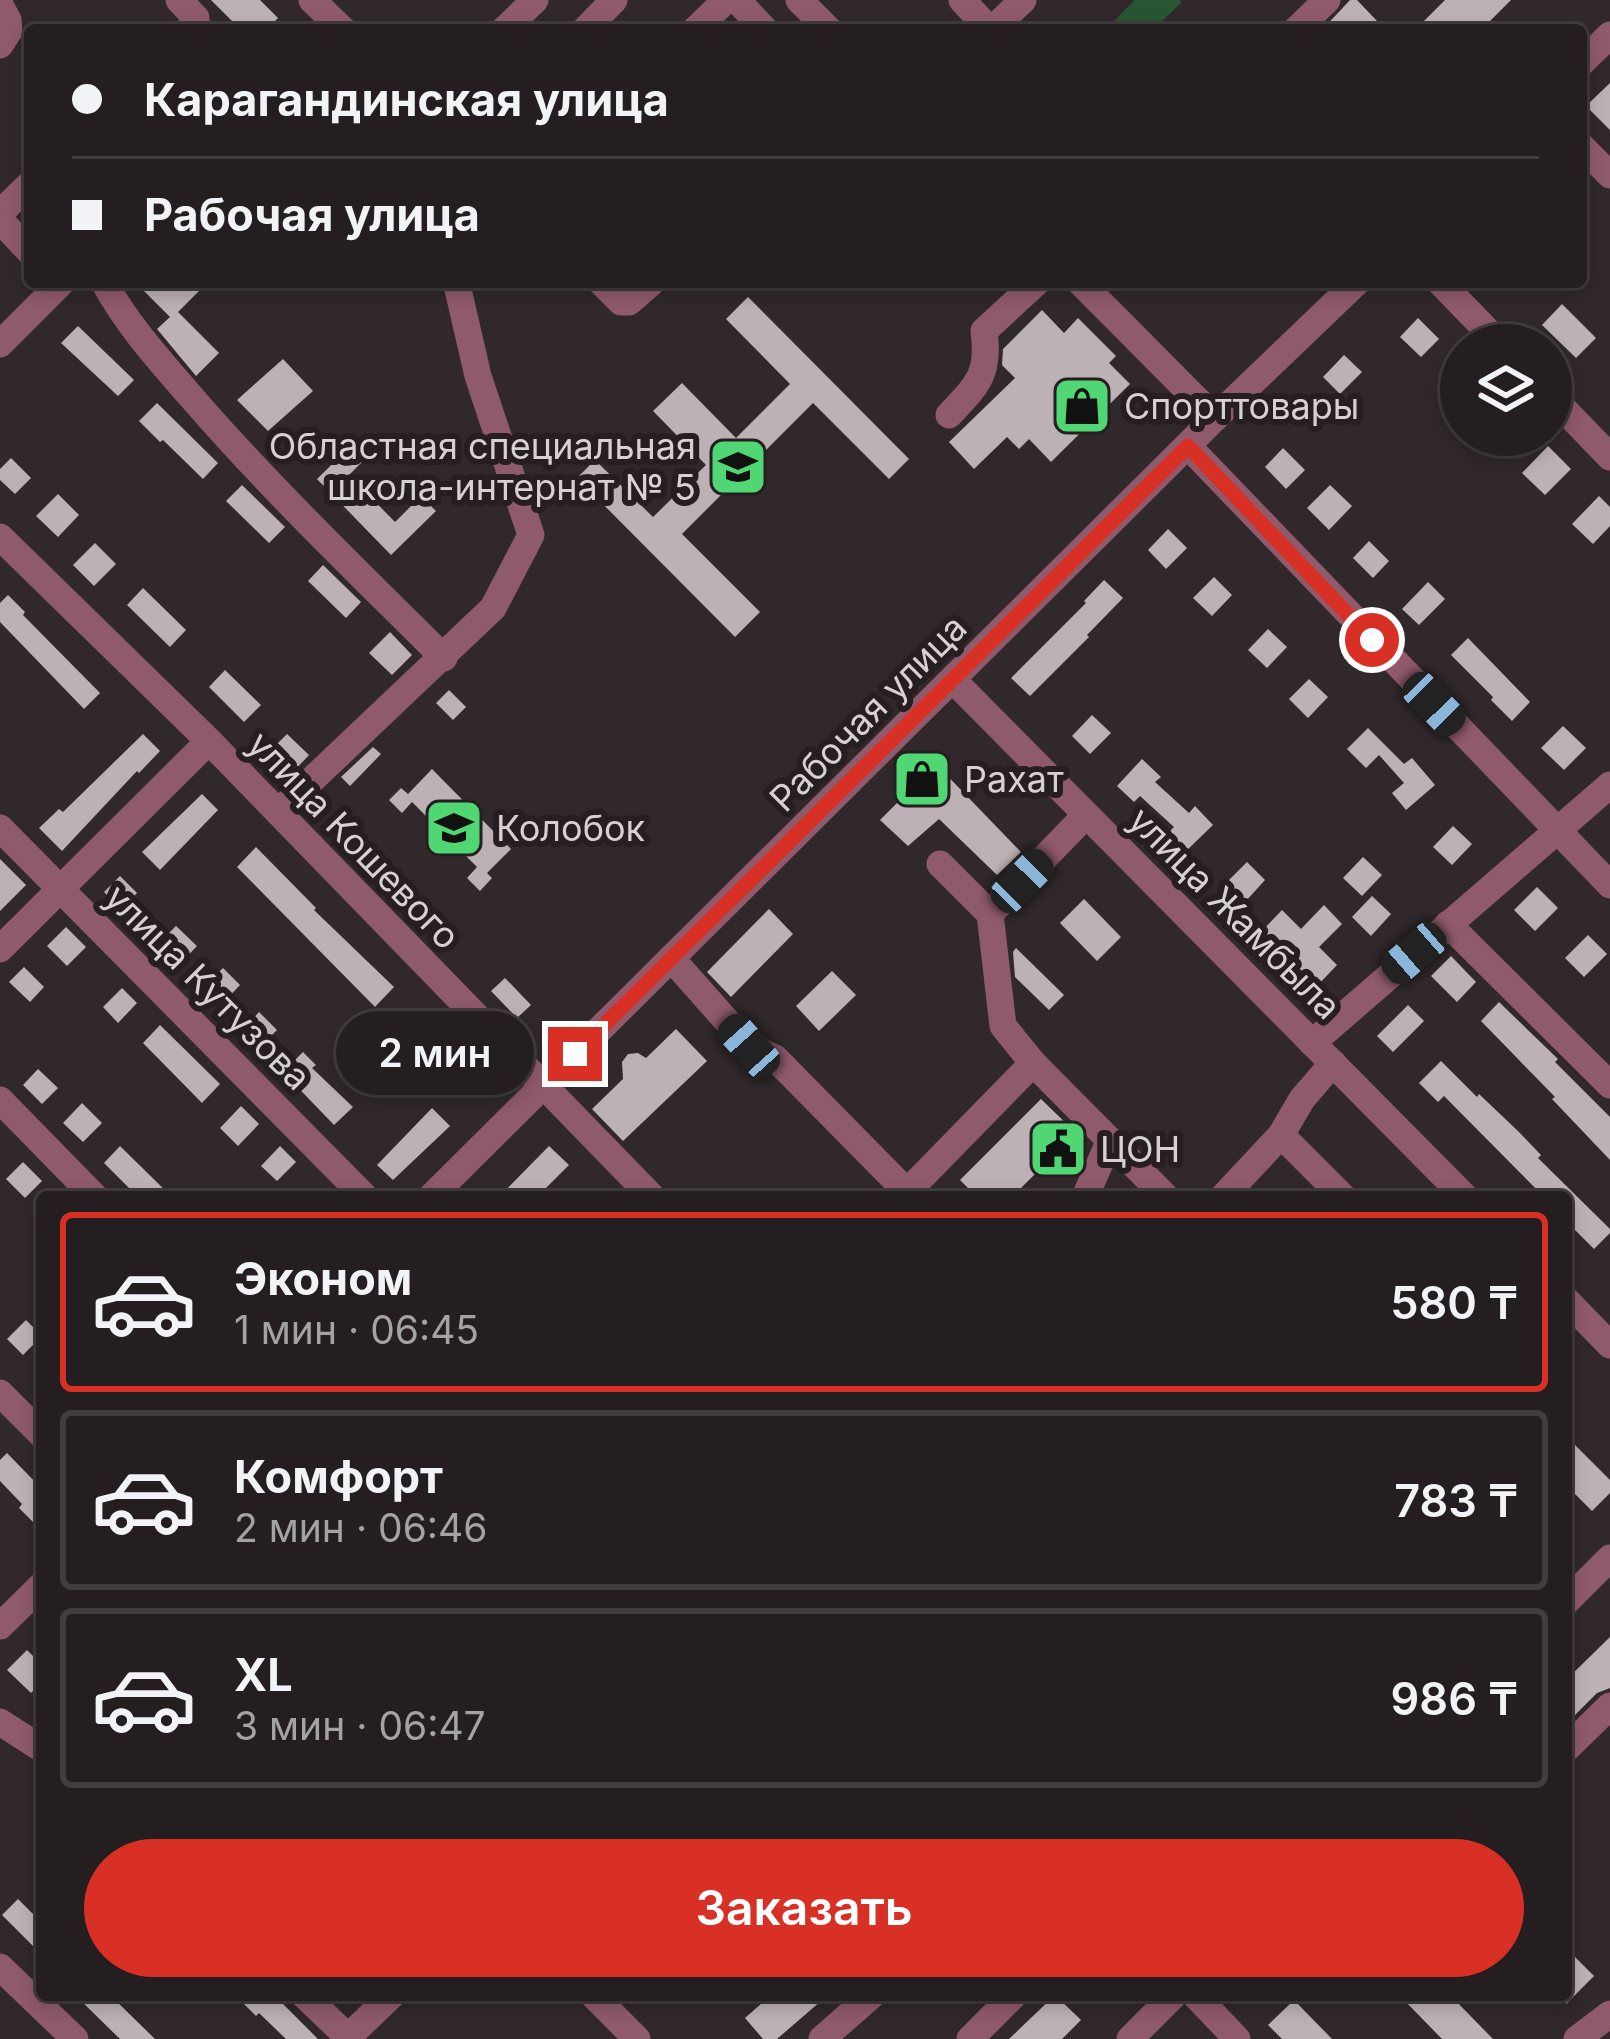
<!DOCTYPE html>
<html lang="ru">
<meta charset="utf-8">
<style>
body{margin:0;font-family:Inter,sans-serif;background:#302b2d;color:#f1f3f6;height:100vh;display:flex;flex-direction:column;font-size:45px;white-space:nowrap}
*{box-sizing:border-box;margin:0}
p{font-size:39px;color:#a3a2a5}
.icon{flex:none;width:66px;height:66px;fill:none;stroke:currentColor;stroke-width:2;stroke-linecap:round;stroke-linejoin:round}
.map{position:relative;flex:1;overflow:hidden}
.sheet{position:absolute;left:36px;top:1191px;width:1536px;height:810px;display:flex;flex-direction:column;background:#241e20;border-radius:12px;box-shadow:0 6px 18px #0003,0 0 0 3px #413c3e}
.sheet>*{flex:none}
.guide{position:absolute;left:24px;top:24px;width:1563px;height:264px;border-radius:12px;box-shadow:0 6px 18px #0003,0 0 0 3px #413c3e;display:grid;align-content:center;height:264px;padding:0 48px;background:#241e20}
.controls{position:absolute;left:1440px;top:324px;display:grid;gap:24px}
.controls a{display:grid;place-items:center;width:132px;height:132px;border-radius:50%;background:#241e20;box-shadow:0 6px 18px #0003,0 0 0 3px #413c3e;font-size:60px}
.end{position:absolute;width:54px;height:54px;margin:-27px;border:15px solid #d93025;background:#fff;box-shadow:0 0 0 6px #fff}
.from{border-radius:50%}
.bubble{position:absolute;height:84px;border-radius:42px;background:#241e20;box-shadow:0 6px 18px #0003,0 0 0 3px #413c3e;font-size:39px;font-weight:600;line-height:84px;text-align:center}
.car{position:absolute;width:36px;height:72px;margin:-36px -18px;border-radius:15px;box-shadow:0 0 9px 3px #0007;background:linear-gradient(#222 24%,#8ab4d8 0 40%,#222 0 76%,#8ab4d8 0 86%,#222 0)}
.guide b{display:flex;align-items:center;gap:42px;height:114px;font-size:45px}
.guide b+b{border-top:3px solid #413c3e}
.guide i{width:30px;height:30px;background:#f1f3f6}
ul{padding:21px 0 0;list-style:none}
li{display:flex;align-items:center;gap:36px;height:180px;margin:0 24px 18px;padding:0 24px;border:6px solid #413c3e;border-radius:12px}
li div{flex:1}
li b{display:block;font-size:45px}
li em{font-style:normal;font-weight:600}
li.selected{border-color:#d93025}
li>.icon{width:108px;height:108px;stroke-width:1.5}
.action{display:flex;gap:24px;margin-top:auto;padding:24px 48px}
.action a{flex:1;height:138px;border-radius:72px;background:#d93025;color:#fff;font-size:48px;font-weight:600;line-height:138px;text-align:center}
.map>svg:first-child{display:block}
.park{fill:#285532}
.building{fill:#bcb1b4}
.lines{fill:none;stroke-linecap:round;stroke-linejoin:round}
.minor{stroke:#8f5a6b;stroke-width:27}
.route{stroke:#d93025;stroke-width:15}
.labels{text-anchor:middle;stroke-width:12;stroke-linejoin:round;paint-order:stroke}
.poi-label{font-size:36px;fill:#d7d1d3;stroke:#261e21;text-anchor:start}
.street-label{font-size:36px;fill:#d7d1d3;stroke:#261e21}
</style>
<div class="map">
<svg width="1610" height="2039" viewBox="0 0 1610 2039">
<rect width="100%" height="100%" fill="#30282a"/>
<path class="park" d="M1135,0h44l3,2 -29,28h-38l-5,-5z"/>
<g class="building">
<path d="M211,0h49l18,18 -12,12h-25z"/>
<path d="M1350,0h7l21,22 -7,8h-49z"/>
<path d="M1445,0h66l-30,30h-66z"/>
<path d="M1610,83v47l-24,-24z"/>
<path d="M135,282h73l-30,30 41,41 -23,23 -39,-47 13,-12z"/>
<path d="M748,297l161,162 -20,20 -76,-76 -131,131 78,78 -25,25 -158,-159 18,-18 58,57 53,-52 -53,-54 29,-28 54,55 54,-54 -64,-65z"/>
<path d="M1562,304l34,34 -20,20 -34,-33z"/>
<path d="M1042,310l22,23 14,-15 38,38 -7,7 21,21 -79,78 -22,-23 -10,10 -12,-12 -33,32 -25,-27 66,-64 -13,-13 1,-16z"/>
<path d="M1418,318l21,21 -18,18 -21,-20z"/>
<path d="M78,326l56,54 -16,16 -57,-53z"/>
<path d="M1344,355l18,17 -22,22 -17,-17z"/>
<path d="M283,359l30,32 -45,40 -31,-31z"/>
<path d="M157,403l61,60 -15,16 -40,-39 -3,2 -21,-21z"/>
<path d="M362,435l13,14 -26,26 46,47 26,-26 15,15 -45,44 -74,-76z"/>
<path d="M1548,446l23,23 -26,26 -23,-22z"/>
<path d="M1283,448l22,22 -19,19 -21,-22z"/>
<path d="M11,458l20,20 -16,16 -15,-14v-11z"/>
<path d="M242,485l43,42 -16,16 -43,-42z"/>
<path d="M1330,485l22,21 -23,24 -22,-22z"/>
<path d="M58,494l21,21 -21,22 -22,-21z"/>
<path d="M1599,496l11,11v19l-17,18 -21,-20z"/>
<path d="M1168,529l19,19 -21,21 -18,-19z"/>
<path d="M1369,541l20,20 -16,17 -20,-20z"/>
<path d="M95,543l21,21 -22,22 -21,-21z"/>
<path d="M323,565l38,37 -15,16 -38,-37z"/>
<path d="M1214,577l18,18 -20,21 -19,-18z"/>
<path d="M1104,580l19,18 -36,37 2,2 -59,59 -19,-18 75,-75 -2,-2z"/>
<path d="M1428,582l17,17 -26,26 -17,-16z"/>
<path d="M143,588l43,42 -16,17 -43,-42z"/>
<path d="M8,595l17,17 -2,3 77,78 -16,16 -84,-87v-19z"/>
<path d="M1268,629l19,18 -20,21 -19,-18z"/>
<path d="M390,632l22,23 -20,20 -23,-22z"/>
<path d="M1468,638l62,64 -18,19 -21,-21 2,-3 -42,-42z"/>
<path d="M225,670l36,35 -17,17 -35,-35z"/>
<path d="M1309,679l19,18 -20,21 -19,-19z"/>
<path d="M449,690l17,17 -13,13 -17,-17z"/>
<path d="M1092,715l19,18 -21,21 -18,-18z"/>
<path d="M1563,726l23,22 -22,22 -23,-22z"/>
<path d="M1368,728l36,36 8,-6 23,27 -29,25 -14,-17 12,-10 -25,-28 -13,13 -19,-19z"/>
<path d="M143,734l17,17 -21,22 -2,-2 -75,80 -23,-23 20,-19 4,3z"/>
<path d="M287,734l22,21 -16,17 -22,-22z"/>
<path d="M373,747l8,7 -31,32 -9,-9z"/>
<path d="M1142,759l19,18 -6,5 34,31 6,-7 18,19 -29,28 -18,-18 8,-8 -34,-31 -6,6 -17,-16z"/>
<path d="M936,764l85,88 -24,23 -58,-56 -31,27 -28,-26z"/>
<path d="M432,769l79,80 -24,24 5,5 -12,13 -13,-13 10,-11 -65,-65 -10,11 -13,-13 12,-12 7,6z"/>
<path d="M202,794l16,16 -58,60 -18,-18z"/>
<path d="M1453,826l19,18 -20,21 -19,-18z"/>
<path d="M256,847l60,61 -2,2 80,77 -19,20 -138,-140z"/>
<path d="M1363,857l19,18 -20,21 -19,-18z"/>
<path d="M0,859l26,26 -26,26z"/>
<path d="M1247,862l18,18 -20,22 -19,-19z"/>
<path d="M120,876l17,17 -16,16 -17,-17z"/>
<path d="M1537,887l21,21 -23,23 -21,-21z"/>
<path d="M1372,896l19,18 -20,22 -19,-19z"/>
<path d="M1084,899l37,38 -24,24 -37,-38z"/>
<path d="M1324,905l18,19 -23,23 18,18 -20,21 -55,-55 20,-21 19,19z"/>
<path d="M769,909l24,25 -62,63 -24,-25z"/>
<path d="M176,926l21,20 -18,19 -21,-21z"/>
<path d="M66,927l20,20 -19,19 -20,-20z"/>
<path d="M1588,935l19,19 -23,23 -19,-19z"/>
<path d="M1016,948l48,47 -15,15 -34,-33 -2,-25z"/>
<path d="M1451,956l25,26 -19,20 -26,-26z"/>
<path d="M24,967l20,20 -14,15 -21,-20z"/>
<path d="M223,968l17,17 -19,20 -18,-17z"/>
<path d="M832,971l24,24 -37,36 -23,-25z"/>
<path d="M505,978l26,27 -14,13 -26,-27z"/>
<path d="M122,988l15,15 -19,20 -15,-16z"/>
<path d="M1499,1002l59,57 -3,3 55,55v43l-58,-61 3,-2 -74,-76z"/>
<path d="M1408,1005l16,16 -31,31 -16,-16z"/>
<path d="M412,1009l20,19 -16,17 -20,-20z"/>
<path d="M259,1012l18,18 -17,17 -17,-17z"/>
<path d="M160,1025l60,59 -18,19 -59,-60z"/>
<path d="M676,1029l31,32 -84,80 -31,-32 31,-30 -1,-17 6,-8 10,-1 8,5z"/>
<path d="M303,1052l13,13 -4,3 41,39 -19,18 -51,-53z"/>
<path d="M1441,1061l36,36 2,-3 40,38 22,23 -3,3 72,71v4l-16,16 -28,-28v-24h-22l-100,-101 -6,6 -19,-19z"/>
<path d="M38,1069l20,19 -16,16 -19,-19z"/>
<path d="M1041,1099l35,34 -64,64h-35l-17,-17z"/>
<path d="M82,1103l20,20 -19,19 -20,-19z"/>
<path d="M241,1106l18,18 -21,22 -18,-18z"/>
<path d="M432,1108l18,18 -57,54 -16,-15z"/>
<path d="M120,1146l52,51h-34l-34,-34z"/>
<path d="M280,1146l16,16 -19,19 -16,-15z"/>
<path d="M549,1146l20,19 -32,32h-38z"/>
<path d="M23,1162l19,19 -17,17 -19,-19z"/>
<path d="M26,1320l16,16 -19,19 -16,-16z"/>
<path d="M1566,1436l44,44v13l-18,18 -26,-26z"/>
<path d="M7,1453l35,36v42l-23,-23 3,-4 -22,-23v-21z"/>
<path d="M1610,1637v51l-13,5 -31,31v-44z"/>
<path d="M27,1650l15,15v17l-11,11 -24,-23z"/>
<path d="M18,1899l24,24v32l-40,-40z"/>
<path d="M1566,1948l28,28 -28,28z"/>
<path d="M75,1995h35l45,44h-35z"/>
<path d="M235,1995h39l44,44h-32l-27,-26 -3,3z"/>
<path d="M771,1995h57l-51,44h-14l-18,-21z"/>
<path d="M1055,1995l26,25 -19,19h-53z"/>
<path d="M1399,1995h51l43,44h-51z"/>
<path d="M1294,2000l38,39h-50l-14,-14z"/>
</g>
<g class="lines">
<g class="minor">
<path d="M179,0l17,18v5l-8,7"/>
<path d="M312,0l31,30"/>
<path d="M737,0l28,30"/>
<path d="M799,0l30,30"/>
<path d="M962,0l28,30"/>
<path d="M0,5l8,15 1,11 -9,14"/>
<path d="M504,30l31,-30"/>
<path d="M585,30l29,-30"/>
<path d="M695,30l31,-30"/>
<path d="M992,30l31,-30"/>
<path d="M1296,30l31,-30"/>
<path d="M1581,63l29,-28"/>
<path d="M1581,146l29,29"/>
<path d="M0,213l30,-29"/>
<path d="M0,220l30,32"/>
<path d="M104,282c23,43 57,80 89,117 79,91 166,174 251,259"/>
<path d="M601,282l20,20h8l23,-20"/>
<path d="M1080,282l135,136"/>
<path d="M1440,282l61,63"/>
<path d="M0,344l62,-62"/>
<path d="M1551,396l59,61"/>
<path d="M949,415c28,-30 41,-40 35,-84l53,-49"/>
<path d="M1188,446l422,439"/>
<path d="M0,537l209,204 443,456"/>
<path d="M953,680l512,517"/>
<path d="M278,812l215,-204 38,-73 -53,-159 -21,-91"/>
<path d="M0,828l365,369"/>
<path d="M940,864l50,50 13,112 30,37 133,134"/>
<path d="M990,914l96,-99"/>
<path d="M1448,924l162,161"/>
<path d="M0,949l209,-208"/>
<path d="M671,958l78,88 26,12 137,139"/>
<path d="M1312,1043l298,-258"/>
<path d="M0,1100l95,97"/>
<path d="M1281,1135l62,62"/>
<path d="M907,1192l126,-129"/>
<path d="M431,1197l784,-779 142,-136"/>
<path d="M1085,1197l25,-57"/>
<path d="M1223,1197l58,-62 21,-36 31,-36"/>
<path d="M1566,1300l44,45"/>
<path d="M0,1393l42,42"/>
<path d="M1566,1602l44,-44"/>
<path d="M0,1626l42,-41"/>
<path d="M0,1722l42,27"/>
<path d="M1566,1749l44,-43"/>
<path d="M0,1967l75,72"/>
<path d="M304,1995l46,44"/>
<path d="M593,1995l44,44"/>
<path d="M1195,1995l42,44"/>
<path d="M346,2039l46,-44"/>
<path d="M822,2039l50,-44"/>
<path d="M970,2039l44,-44"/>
<path d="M1130,2039l44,-44"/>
<path d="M1577,2039l33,-25"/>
</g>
</g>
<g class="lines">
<path class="route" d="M575,1054l613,-608 184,194"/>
</g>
<defs>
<symbol id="shop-square" viewBox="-11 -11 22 22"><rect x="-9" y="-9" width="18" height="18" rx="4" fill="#51d674" stroke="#261e21"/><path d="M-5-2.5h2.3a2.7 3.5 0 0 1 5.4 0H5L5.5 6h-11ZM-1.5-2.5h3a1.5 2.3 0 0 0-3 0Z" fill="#111"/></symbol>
<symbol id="school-square" viewBox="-11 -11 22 22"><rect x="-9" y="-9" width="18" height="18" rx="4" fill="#51d674" stroke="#261e21"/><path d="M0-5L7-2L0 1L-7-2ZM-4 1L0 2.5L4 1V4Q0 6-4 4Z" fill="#111"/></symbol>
<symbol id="civic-square" viewBox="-11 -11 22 22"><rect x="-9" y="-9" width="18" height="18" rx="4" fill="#51d674" stroke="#261e21"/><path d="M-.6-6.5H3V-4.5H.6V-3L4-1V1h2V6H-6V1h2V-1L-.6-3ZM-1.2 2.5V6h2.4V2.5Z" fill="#111"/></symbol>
</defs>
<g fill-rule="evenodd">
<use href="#shop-square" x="1049" y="373" width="66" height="66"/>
<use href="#school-square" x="705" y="434" width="66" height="66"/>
<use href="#shop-square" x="889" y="746" width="66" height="66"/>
<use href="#school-square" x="421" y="795" width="66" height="66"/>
<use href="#civic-square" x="1025" y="1116" width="66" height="66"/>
</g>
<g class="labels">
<g class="poi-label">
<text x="1124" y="419">Спорттовары</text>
<text x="696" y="459" text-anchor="end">Областная специальная<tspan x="696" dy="41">школа-интернат № 5</tspan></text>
<text x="964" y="792">Рахат</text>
<text x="496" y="841">Колобок</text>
<text x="1100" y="1162">ЦОН</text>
</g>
<g class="street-label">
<text transform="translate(868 713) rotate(-45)" y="13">Рабочая улица</text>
<text transform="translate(354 840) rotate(46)" y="13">улица Кошевого</text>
<text transform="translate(1235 913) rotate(45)" y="13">улица Жамбыла</text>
<text transform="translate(208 987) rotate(45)" y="13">улица Кутузова</text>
</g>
</g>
</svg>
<div class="controls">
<a><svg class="icon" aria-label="layers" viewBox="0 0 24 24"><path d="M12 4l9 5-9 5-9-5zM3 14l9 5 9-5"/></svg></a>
</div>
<i class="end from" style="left:1372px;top:640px"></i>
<i class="end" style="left:575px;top:1054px"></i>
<div class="bubble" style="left:336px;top:1011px;width:198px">2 мин</div>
<i class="car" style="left:1434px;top:704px;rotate:136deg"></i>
<i class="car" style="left:1022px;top:881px;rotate:44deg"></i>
<i class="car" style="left:1414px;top:953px;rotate:229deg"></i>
<i class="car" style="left:749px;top:1046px;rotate:318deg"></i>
<div class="guide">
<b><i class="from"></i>Карагандинская улица</b>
<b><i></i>Рабочая улица</b>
</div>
<section class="sheet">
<ul>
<li class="selected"><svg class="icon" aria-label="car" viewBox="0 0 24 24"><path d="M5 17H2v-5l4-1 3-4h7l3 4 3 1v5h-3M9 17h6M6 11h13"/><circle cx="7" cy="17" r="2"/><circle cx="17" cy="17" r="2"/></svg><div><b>Эконом</b><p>1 мин · 06:45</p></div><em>580 ₸</em></li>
<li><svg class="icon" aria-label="car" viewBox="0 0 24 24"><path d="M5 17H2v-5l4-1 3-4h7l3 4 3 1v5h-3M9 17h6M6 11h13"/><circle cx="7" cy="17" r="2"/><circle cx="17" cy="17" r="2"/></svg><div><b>Комфорт</b><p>2 мин · 06:46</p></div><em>783 ₸</em></li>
<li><svg class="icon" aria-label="car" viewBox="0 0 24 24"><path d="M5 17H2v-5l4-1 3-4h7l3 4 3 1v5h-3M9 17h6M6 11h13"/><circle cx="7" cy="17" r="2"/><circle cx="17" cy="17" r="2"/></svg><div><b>XL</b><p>3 мин · 06:47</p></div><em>986 ₸</em></li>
</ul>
<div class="action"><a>Заказать</a></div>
</section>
</div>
